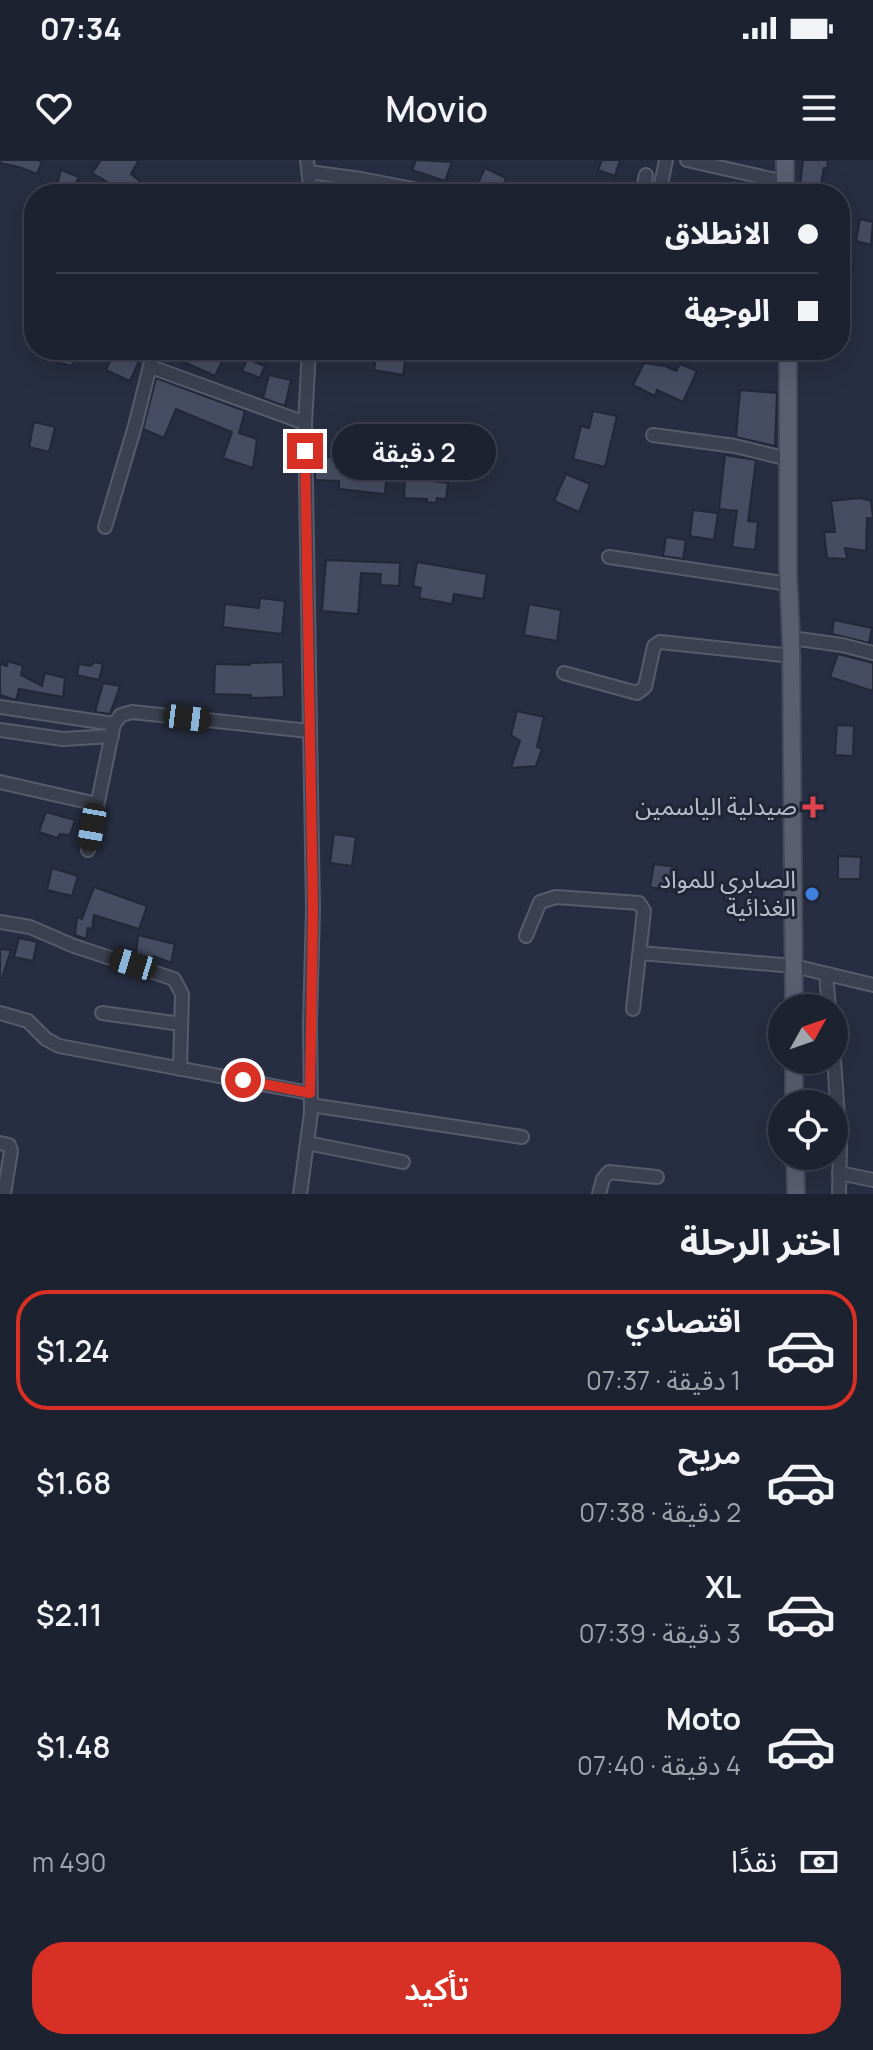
<!DOCTYPE html>
<html lang="ar">
<meta charset="utf-8">
<style>
body{margin:0;font-family:Manrope,"Noto Sans Arabic",sans-serif;background:#252a39;color:#f1f3f6;direction:rtl;height:100vh;display:flex;flex-direction:column;font-size:30px;white-space:nowrap}
*{box-sizing:border-box;margin:0}
p{font-size:26px;color:#a0a4ab}
.icon{flex:none;width:44px;height:44px;fill:none;stroke:currentColor;stroke-width:2;stroke-linecap:round;stroke-linejoin:round}
.map{position:relative;height:1034px;overflow:hidden;direction:ltr}
.panel{display:flex;flex-direction:column;background:#1d2231;flex:1}
.panel>*{flex:none}
.guide{position:absolute;left:24px;top:24px;width:826px;height:176px;border-radius:32px;box-shadow:0 8px 32px #0002,0 0 0 2px #3b3f4d;direction:rtl;display:grid;align-content:center;height:176px;padding:0 32px;background:#1d2231}
.needle{width:52px;rotate:50deg}
.fabs{position:absolute;left:768px;top:834px;display:grid;gap:16px}
.fabs a{display:grid;place-items:center;width:80px;height:80px;border-radius:50%;background:#1d2231;box-shadow:0 8px 32px #0002,0 0 0 2px #3b3f4d;font-size:40px}
.end{position:absolute;width:36px;height:36px;margin:-18px;border:10px solid #d93025;background:#fff;box-shadow:0 0 0 4px #fff}
.from{border-radius:50%}
.bubble{position:absolute;height:56px;border-radius:28px;background:#1d2231;box-shadow:0 8px 32px #0002,0 0 0 2px #3b3f4d;font-size:26px;font-weight:600;line-height:56px;text-align:center;direction:rtl}
.car{position:absolute;width:24px;height:48px;margin:-24px -12px;border-radius:10px;box-shadow:0 0 6px 2px #0007;background:linear-gradient(#222 24%,#8ab4d8 0 40%,#222 0 76%,#8ab4d8 0 86%,#222 0)}
.guide b{display:flex;align-items:center;gap:28px;height:76px;font-size:30px}
.guide b+b{border-top:2px solid #3b3f4d}
.guide i{width:20px;height:20px;background:#f1f3f6}
ul{padding:0;list-style:none}
li{display:flex;align-items:center;gap:24px;height:120px;margin:0 16px 12px;padding:0 16px;border:4px solid transparent;border-radius:32px}
li div{flex:1}
li b{display:block;font-size:30px}
li em{font-style:normal;font-weight:600}
li.active{border-color:#d93025}
li>.icon{width:72px;height:72px;stroke-width:1.5}
h2{padding:0 32px;font-size:36px;line-height:96px}
.pay{display:flex;align-items:center;gap:20px;height:88px;padding:0 32px;font-size:30px}
.pay p{margin-inline-start:auto}
.action{display:flex;gap:16px;margin-top:auto;padding:16px 32px}
.action a{flex:1;height:92px;border-radius:32px;background:#d93025;color:#fff;font-size:32px;font-weight:600;line-height:92px;text-align:center}
.status{display:flex;justify-content:space-between;align-items:center;height:56px;padding:0 40px;background:#1d2231;direction:ltr}
.status svg{height:22px;fill:currentColor}
header{display:flex;justify-content:space-between;align-items:center;height:104px;padding:0 32px;background:#1d2231;font-size:36px;font-weight:600}
.map>svg:first-child{display:block}
.building{fill:#464d62;stroke:#222838;stroke-width:2}
.lines{fill:none;stroke-linecap:round;stroke-linejoin:round}
.minor-casing{stroke:#565c6b;stroke-width:16}
.major-casing{stroke:#454a5a;stroke-width:20}
.minor{stroke:#3b4150;stroke-width:12}
.major{stroke:#595f70;stroke-width:16}
.route{stroke:#d93025;stroke-width:10}
.health-dot{fill:#e0444e;stroke:#202636;stroke-width:3}
.shop-dot{fill:#3f7fe0;stroke:#202636;stroke-width:3}
.labels{text-anchor:middle;stroke-width:6;stroke-linejoin:round;paint-order:stroke}
.poi-label{font-size:24px;fill:#b8bccb;stroke:#202636;text-anchor:end}
</style>
<div class="status"><b>07:34</b><svg viewBox="0 0 49 12"><path d="M0 12V9h3v3zM5 12V6h3v6zM10 12V3h3v9zM15 12V0h3v12zM26 1h20v11H26zM47 4h2v5h-2z"/></svg></div>
<header><svg class="icon" aria-label="menu" viewBox="0 0 24 24"><path d="M4 6h16M4 12h16M4 18h16"/></svg>Movio<svg class="icon" aria-label="heart" viewBox="0 0 24 24"><path d="M12 20l-8-8c-3-5 5-10 8-4 3-6 11-1 8 4z"/></svg></header>
<div class="map">
<svg width="873" height="1034" viewBox="0 0 873 1034">
<rect width="100%" height="100%" fill="#272e41"/>
<g class="building">
<path d="M0,0h38l4,2 -5,12 -18,-7 -19,-4z"/>
<path d="M101,0h38l-8,14 5,4 13,10 3,-6 28,12h-52l-36,-21z"/>
<path d="M416,0l36,2 -7,19 -33,-11z"/>
<path d="M602,0h18l-5,16 -17,-6z"/>
<path d="M803,0h25l-1,8h-3l-3,16 8,1 -1,9h-29z"/>
<path d="M485,8l21,10 -6,16h-27z"/>
<path d="M61,10l18,7 -8,16 -15,-5z"/>
<path d="M672,24l31,7 -1,3h-33z"/>
<path d="M860,59l13,3 -2,23 -15,-4z"/>
<path d="M840,97l14,2 -3,20 -11,-1z"/>
<path d="M52,190h25l-5,16 -23,-6z"/>
<path d="M115,190l28,2 -13,29 -24,-11z"/>
<path d="M190,190h25l10,5 -10,21 -31,-14z"/>
<path d="M377,190l29,4 -3,21 -29,-5z"/>
<path d="M247,199l18,7 -5,12 -18,-7z"/>
<path d="M644,203l21,3 11,5 4,-7 17,7 -14,31 -26,-12 -2,6 -22,-11z"/>
<path d="M269,215l22,5 -6,26 -22,-8z"/>
<path d="M156,218l89,33 -6,22 18,6 -4,29 -30,-10 9,-26 -56,-23 -12,29 -21,-9z"/>
<path d="M740,230l37,3 -2,53 -39,-9z"/>
<path d="M593,251l24,5 -12,51 -32,-8 8,-33 8,2z"/>
<path d="M34,262l21,5 -6,25 -20,-5z"/>
<path d="M400,284l28,2 -3,34 23,3 -2,16 -9,-1 -1,5 -9,-1v-3l-23,-1 2,-38 -7,-1z"/>
<path d="M315,295l72,10 -2,29 -46,-5v-8l-24,-1z"/>
<path d="M725,295l31,5 -8,61 10,1 -3,28 -23,-3 5,-36 -18,-2z"/>
<path d="M566,314l24,10 -11,28 -25,-11z"/>
<path d="M861,338l10,3 2,17h-6l-1,33 -21,-3 2,11 -20,-1 -3,-26h11l-4,-31z"/>
<path d="M693,350l25,3 -4,27 -24,-4z"/>
<path d="M666,377l20,3 -3,19 -20,-3z"/>
<path d="M326,400l74,3 -1,23 -19,-1 1,-11 -20,-1 -3,41 -36,-3z"/>
<path d="M417,402l70,12 -4,25 -29,-5 -2,10 -33,-6 2,-10 -8,-2z"/>
<path d="M260,438l25,3 -3,33 -59,-7 2,-23 34,4z"/>
<path d="M529,444l32,6 -4,31 -33,-6z"/>
<path d="M834,460l38,8 -3,15 -37,-9z"/>
<path d="M838,494l35,9v28l-43,-14z"/>
<path d="M8,501l15,5 -2,9 21,11 3,-13 20,5 -2,19 -44,-8 -3,11 -16,-5v-31l7,2z"/>
<path d="M94,502l9,2 -4,16 -22,-5 2,-11 12,2z"/>
<path d="M283,502l1,35 -33,1v-3l-37,-1 1,-30 35,1v-2z"/>
<path d="M103,523l17,3 -10,28 -15,-2z"/>
<path d="M517,551l27,6 -7,30 5,2 -6,17 -25,2 9,-27 -9,-6z"/>
<path d="M837,565l17,1 -1,30 -18,-1z"/>
<path d="M46,652l29,8 -5,15 -10,-1 -3,4 -18,-6z"/>
<path d="M334,674l22,3 -4,29 -22,-3z"/>
<path d="M838,696l23,1 -1,22h-22z"/>
<path d="M654,704l23,3 -4,25 -23,-5z"/>
<path d="M52,708l26,8 -6,20 -25,-6z"/>
<path d="M94,727l53,19 -8,23 -45,-14 -2,14 -4,-1 -2,11 -11,-4 2,-18 5,2z"/>
<path d="M138,775l37,9 -4,19 -17,-7 -2,5 -16,-5z"/>
<path d="M19,778l18,4 -4,19 -19,-4z"/>
<path d="M0,789l11,1 -9,28h-2z"/>
</g>
<g class="lines">
<defs>
<g id="minor">
<path d="M307,0l4,34"/>
<path d="M687,0l98,22"/>
<path d="M309,12l52,7 78,15"/>
<path d="M642,34l4,-19"/>
<path d="M659,34l7,-34"/>
<path d="M151,207l154,56"/>
<path d="M653,275l82,11 53,13"/>
<path d="M105,367l30,-101 19,-76"/>
<path d="M609,397l180,27"/>
<path d="M791,478l51,7 31,8"/>
<path d="M564,513l73,20 8,-6 9,-41 6,-4 132,14"/>
<path d="M0,547l114,17"/>
<path d="M0,570l63,9 49,-3"/>
<path d="M0,622l97,22"/>
<path d="M88,690l26,-126 7,-9 11,-3 177,19"/>
<path d="M0,762l30,5 44,19 100,33 8,15 -2,75"/>
<path d="M526,776l14,-34 16,-5 83,6 5,8 -11,98"/>
<path d="M640,793l154,13 79,19"/>
<path d="M826,814l3,34"/>
<path d="M0,853l28,8 18,18 13,7 251,47"/>
<path d="M102,853l79,11"/>
<path d="M834,899l6,86 -1,49"/>
<path d="M311,945l211,32"/>
<path d="M0,983l9,2 2,6 -7,43"/>
<path d="M307,983l96,19"/>
<path d="M839,1013l34,7"/>
<path d="M300,1034l11,-81 -1,-90 3,-114 -8,-486 4,-73"/>
<path d="M599,1034l4,-15 6,-7 48,5"/>
</g>
<g id="major">
<path d="M785,0v34"/>
<path d="M788,190v221l3,67 3,370"/>
<path d="M794,900v44"/>
<path d="M795,996l1,38"/>
</g>
</defs>
<use href="#minor" class="minor-casing"/>
<use href="#major" class="major-casing"/>
<use href="#minor" class="minor"/>
<use href="#major" class="major"/>
</g>
<g class="lines">
<path class="route" d="M243,920l67,13 3,-184 -8,-458"/>
</g>
<path class="health-dot" d="M809 635h8v8h8v8h-8v8h-8v-8h-8v-8h8z"/>
<circle class="shop-dot" cx="812" cy="734" r="8"/>
<g class="labels">
<g class="poi-label">
<text x="797" y="655">صيدلية الياسمين</text>
<text x="796" y="728">الصابري للمواد<tspan x="796" dy="28">الغذائية</tspan></text>
</g>
</g>
</svg>
<div class="fabs">
<a><svg class="needle" viewBox="-14 -14 28 28"><path d="M0-13l5 13h-10z" fill="#e53935"/><path d="M0 13l5-13h-10z" fill="#a0a4ab"/></svg></a>
<a><svg class="icon" aria-label="locate" viewBox="0 0 24 24"><circle cx="12" cy="12" r="6"/><path d="M12 2v4M12 18v4M2 12h4M18 12h4"/></svg></a>
</div>
<i class="end from" style="left:243px;top:920px"></i>
<i class="end" style="left:305px;top:291px"></i>
<div class="bubble" style="left:332px;top:264px;width:164px">2 دقيقة</div>
<i class="car" style="left:187px;top:558px;rotate:97deg"></i>
<i class="car" style="left:92px;top:667px;rotate:190deg"></i>
<i class="car" style="left:133px;top:804px;rotate:287deg"></i>
<div class="guide">
<b><i class="from"></i>الانطلاق</b>
<b><i></i>الوجهة</b>
</div>
</div>
<section class="panel">
<h2>اختر الرحلة</h2>
<ul>
<li class="active"><svg class="icon" aria-label="car" viewBox="0 0 24 24"><path d="M5 17H2v-5l4-1 3-4h7l3 4 3 1v5h-3M9 17h6M6 11h13"/><circle cx="7" cy="17" r="2"/><circle cx="17" cy="17" r="2"/></svg><div><b>اقتصادي</b><p>1 دقيقة · 07:37</p></div><em>$1.24</em></li>
<li><svg class="icon" aria-label="car" viewBox="0 0 24 24"><path d="M5 17H2v-5l4-1 3-4h7l3 4 3 1v5h-3M9 17h6M6 11h13"/><circle cx="7" cy="17" r="2"/><circle cx="17" cy="17" r="2"/></svg><div><b>مريح</b><p>2 دقيقة · 07:38</p></div><em>$1.68</em></li>
<li><svg class="icon" aria-label="car" viewBox="0 0 24 24"><path d="M5 17H2v-5l4-1 3-4h7l3 4 3 1v5h-3M9 17h6M6 11h13"/><circle cx="7" cy="17" r="2"/><circle cx="17" cy="17" r="2"/></svg><div><b>XL</b><p>3 دقيقة · 07:39</p></div><em>$2.11</em></li>
<li><svg class="icon" aria-label="car" viewBox="0 0 24 24"><path d="M5 17H2v-5l4-1 3-4h7l3 4 3 1v5h-3M9 17h6M6 11h13"/><circle cx="7" cy="17" r="2"/><circle cx="17" cy="17" r="2"/></svg><div><b>Moto</b><p>4 دقيقة · 07:40</p></div><em>$1.48</em></li>
</ul>
<div class="pay"><svg class="icon" aria-label="cash" viewBox="0 0 24 24"><path d="M3 7h18v10H3z"/><circle cx="12" cy="12" r="2"/></svg>نقدًا<p>490 m</p></div>
<div class="action"><a>تأكيد</a></div>
</section>
